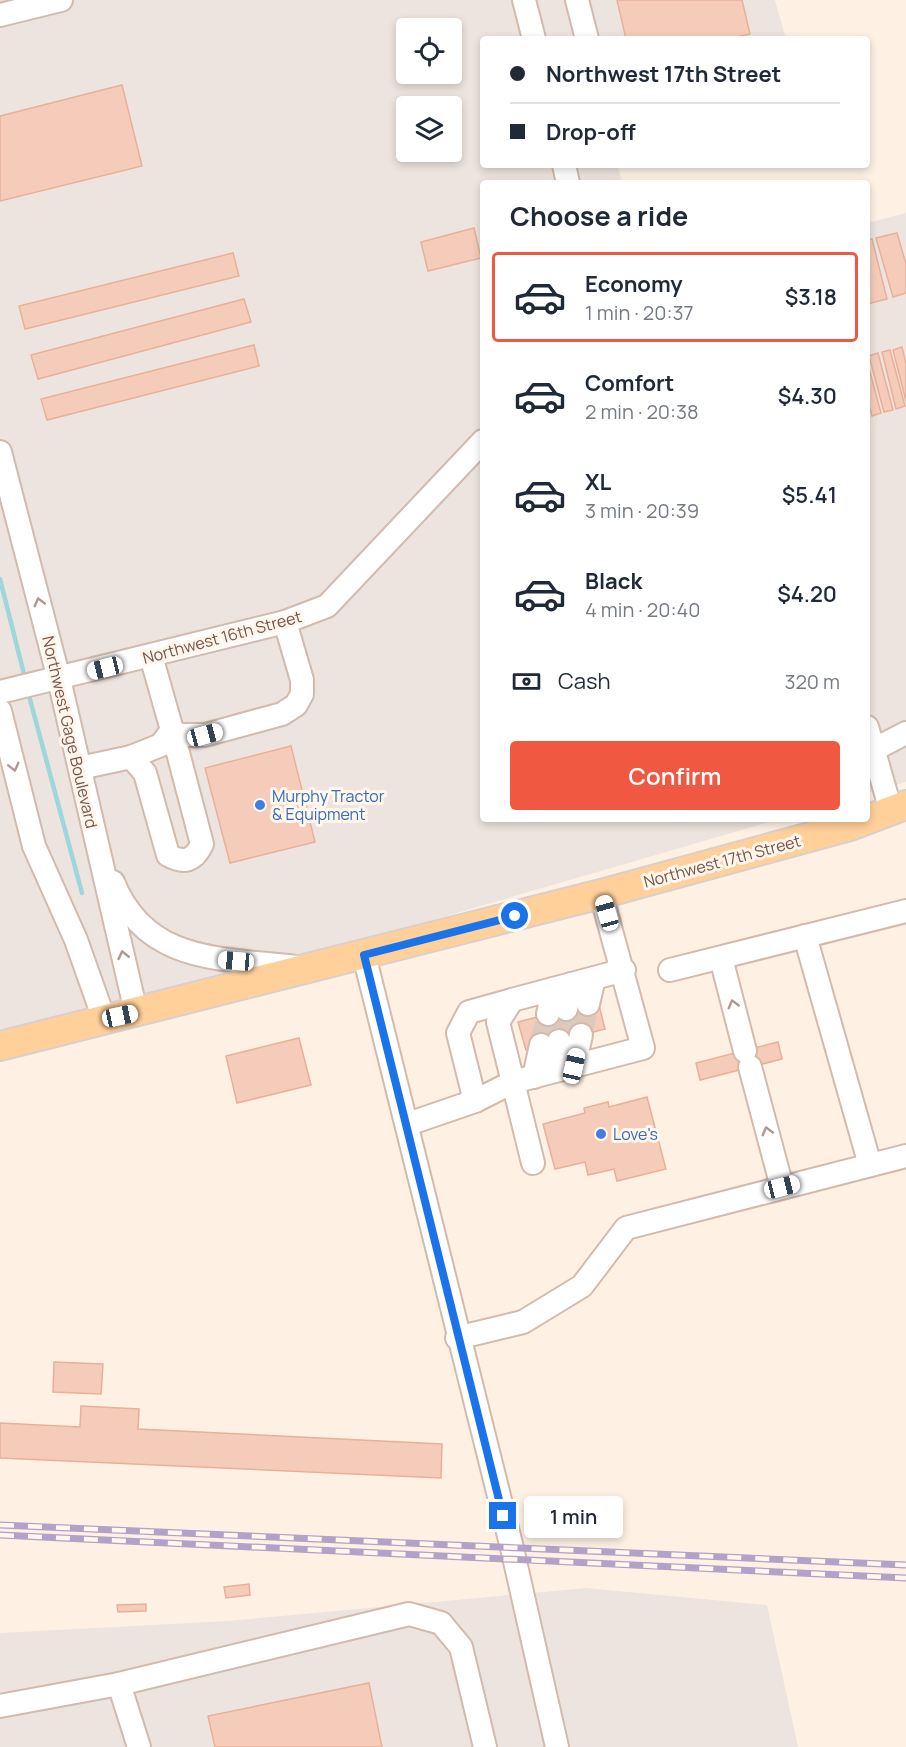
<!DOCTYPE html>
<meta charset="utf-8">
<style>
body{margin:0;font-family:Manrope,sans-serif;background:#f6f6f7;color:#1f2937;height:100vh;display:flex;flex-direction:column;font-size:22px;white-space:nowrap}
*{box-sizing:border-box;margin:0}
p{font-size:20px;color:#747a83}
.icon{flex:none;width:33px;height:33px;fill:none;stroke:currentColor;stroke-width:2;stroke-linecap:round;stroke-linejoin:round}
.map{position:relative;flex:1;overflow:hidden}
.sheet{position:absolute;left:480px;top:180px;width:390px;height:642px;display:flex;flex-direction:column;background:#fff;border-radius:6px;box-shadow:0 3px 9px #0003}
.sheet>*{flex:none}
.banner{position:absolute;left:480px;top:36px;width:390px;height:132px;border-radius:6px;box-shadow:0 3px 9px #0003;display:grid;align-content:center;height:132px;padding:0 30px;background:#fff}
.buttons{position:absolute;left:396px;top:18px;display:grid;gap:12px}
.buttons a{display:grid;place-items:center;width:66px;height:66px;border-radius:6px;background:#fff;box-shadow:0 3px 9px #0003;font-size:30px}
.end{position:absolute;width:27px;height:27px;margin:-14px;border:8px solid #1a73e8;background:#fff;box-shadow:0 0 0 3px #fff}
.from{border-radius:50%}
.bubble{position:absolute;height:42px;border-radius:6px;background:#fff;box-shadow:0 3px 9px #0003;font-size:20px;font-weight:600;line-height:42px;text-align:center}
.car{position:absolute;width:18px;height:36px;margin:-18px -9px;border-radius:8px;box-shadow:0 0 4px 2px #0007;background:linear-gradient(#fff 24%,#345 0 40%,#fff 0 76%,#345 0 86%,#fff 0)}
.banner b{display:flex;align-items:center;gap:21px;height:57px;font-size:22px}
.banner b+b{border-top:2px solid #e0e1e3}
.banner i{width:15px;height:15px;background:#1f2937}
ul{padding:0;list-style:none}
li{display:flex;align-items:center;gap:18px;height:90px;margin:0 12px 9px;padding:0 18px;border:3px solid transparent;border-radius:6px}
li div{flex:1}
li b{display:block;font-size:22px}
li em{font-style:normal;font-weight:600}
li.selected{border-color:#f05841}
li>.icon{width:54px;height:54px;stroke-width:1.5}
h2{padding:0 30px;font-size:27px;line-height:72px}
.pay{display:flex;align-items:center;gap:15px;height:66px;padding:0 30px;font-size:22px}
.pay p{margin-inline-start:auto}
.primary-button{display:flex;gap:12px;margin-top:auto;padding:12px 30px}
.primary-button a{flex:1;height:69px;border-radius:6px;background:#f05841;color:#fff;font-size:24px;font-weight:600;line-height:69px;text-align:center}
.map>svg:first-child{display:block}
.industrial{fill:#ede4df;fill-rule:evenodd}
.lines{fill:none;stroke-linecap:round;stroke-linejoin:round}
.stream{stroke:#9cd7db;stroke-width:4.5}
.building{fill:#f5ccba;stroke:#e9b099;stroke-width:1.5}
.minor-tunnel{stroke:#dccabd;stroke-width:22;stroke-dasharray:22 11;stroke-linecap:butt}
.minor-casing{stroke:#d2baac;stroke-width:26}
.major-casing{stroke:#d9cfcc;stroke-width:32}
.minor{stroke:#fff;stroke-width:22}
.major{stroke:#ffd09a;stroke-width:28}
.rail-casing{stroke:#b3a1c8;stroke-width:7}
.rail{stroke:#fff6ec;stroke-width:4.5;stroke-dasharray:14;stroke-linecap:butt}
.oneway{stroke:#ae9891}
.route{stroke:#1a73e8;stroke-width:8}
.shop-dot{fill:#3f7fe0;stroke:#fff6ec;stroke-width:2}
.labels{text-anchor:middle;stroke-width:6;stroke-linejoin:round;paint-order:stroke}
.street-label{font-size:16px;fill:#785448;stroke:#fff6ec}
.shop-label{font-size:16px;fill:#366cbe;stroke:#fff6ec;text-anchor:start}
</style>
<div class="map">
<svg width="906" height="1747" viewBox="0 0 906 1747">
<rect width="100%" height="100%" fill="#fef1e4"/>
<g class="industrial">
<path d="M0,0h775l11,39h-303v126h135l4,18h-139v636h296l-432,126 -347,86zM406,28h46v46h-46zM406,106h46v46h-46z"/>
<path d="M906,213v569l-39,11v-570z"/>
<path d="M586,1588l181,17 31,142h-798v-114l228,-12z"/>
</g>
<g class="lines">
<g class="stream">
<path d="M0,579l25,99"/>
<path d="M28,692l54,201"/>
</g>
</g>
<g class="building">
<path d="M617,0h125l8,34 -21,5h-103z"/>
<path d="M122,85l20,81 -142,35v-85z"/>
<path d="M474,228l7,30 -53,13 -7,-29z"/>
<path d="M897,233l9,31v29l-13,4 -17,-59z"/>
<path d="M872,239l15,60 -20,5v-64z"/>
<path d="M233,253l6,23 -214,53 -6,-23z"/>
<path d="M244,299l7,23 -213,57 -7,-24z"/>
<path d="M254,345l5,21 -212,54 -6,-21z"/>
<path d="M902,347l4,17v37l-13,-51z"/>
<path d="M890,350l15,56 -9,3 -14,-57z"/>
<path d="M878,353l15,57 -9,2 -15,-56z"/>
<path d="M867,361l14,52 -9,3 -5,-18z"/>
<path d="M291,746l24,96 -85,21 -25,-95z"/>
<path d="M598,1001l7,28 -79,21 -8,-28z"/>
<path d="M299,1038l12,47 -74,18 -11,-47z"/>
<path d="M778,1042l4,17 -82,21 -4,-17z"/>
<path d="M647,1097l19,72 -49,12 -3,-12 -26,6 -3,-13 -30,7 -12,-45 42,-11 -1,-5 24,-6 1,5z"/>
<path d="M54,1362l49,2 -2,30 -48,-2z"/>
<path d="M81,1406l58,3 -1,20 304,15 -1,34 -441,-20v-35l80,4z"/>
<path d="M249,1584l1,11 -24,3 -2,-11z"/>
<path d="M146,1604v7l-28,1 -1,-7z"/>
<path d="M369,1683l13,64h-167l-7,-31z"/>
</g>
<g class="lines">
<g class="minor-tunnel">
<path d="M581,1035l7,-31"/>
<path d="M559,1041l7,-32"/>
<path d="M541,1045l7,-31"/>
</g>
<defs>
<g id="minor">
<path d="M524,0l10,39"/>
<path d="M577,0l10,39"/>
<path d="M0,15l61,-15"/>
<path d="M564,165l4,18"/>
<path d="M0,452l59,227 77,333"/>
<path d="M151,656l21,74 8,5h25l77,-21 14,-9 6,-11v-14l-17,-58"/>
<path d="M0,692l285,-70 42,-16 156,-165"/>
<path d="M0,711l34,135 42,94 28,79"/>
<path d="M867,727l24,84"/>
<path d="M873,750l33,-17"/>
<path d="M131,757l30,-12 11,-15"/>
<path d="M80,768l51,-11 14,16 23,82c16,9 26,6 34,-11l-30,-114"/>
<path d="M113,882c33,82 109,76 183,85"/>
<path d="M601,894l42,154 -130,34 -15,-60 14,-22 112,-30"/>
<path d="M805,936l65,229"/>
<path d="M364,955l148,593 45,199"/>
<path d="M721,958l24,93"/>
<path d="M670,970l236,-59"/>
<path d="M588,1004l6,-26"/>
<path d="M566,1009l5,-25"/>
<path d="M548,1014l5,-25"/>
<path d="M574,1066l7,-31"/>
<path d="M750,1067l32,120"/>
<path d="M553,1071l6,-30"/>
<path d="M534,1077l7,-32"/>
<path d="M475,1101l-17,-68 11,-21 43,-12"/>
<path d="M408,1124l67,-23 38,-19 20,81"/>
<path d="M457,1338l66,-16 59,-36 44,-58 280,-72"/>
<path d="M0,1706l119,-22"/>
<path d="M139,1747l-20,-63 290,-70 32,9 20,24 24,100"/>
</g>
<path id="major" d="M0,1046l601,-152 249,-68 56,-21"/>
</defs>
<use href="#minor" class="minor-casing"/>
<use href="#major" class="major-casing"/>
<use href="#minor" class="minor"/>
<use href="#major" class="major"/>
<defs>
<g id="rail">
<path d="M0,1525l906,40"/>
<path d="M0,1535l906,43"/>
</g>
</defs>
<use href="#rail" class="rail-casing"/>
<use href="#rail" class="rail"/>
</g>
<defs><path id="oneway-chevron" d="M-2-3.5L2.5 0L-2 3.5" fill="none" stroke-width="1.6" stroke-linecap="round" stroke-linejoin="round" transform="scale(1.5)"/></defs>
<g class="oneway">
<use href="#oneway-chevron" transform="translate(39 602) rotate(-105)"/>
<use href="#oneway-chevron" transform="translate(14 767) rotate(76)"/>
<use href="#oneway-chevron" transform="translate(123 955) rotate(-103)"/>
<use href="#oneway-chevron" transform="translate(733 1004) rotate(-105)"/>
<use href="#oneway-chevron" transform="translate(767 1131) rotate(-105)"/>
</g>
<g class="lines">
<path class="route" d="M503,1516l-139,-561 151,-39"/>
</g>
<g class="shop-dot">
<circle cx="260" cy="805" r="6"/>
<circle cx="601" cy="1134" r="6"/>
</g>
<g class="labels">
<g class="street-label">
<text transform="translate(222 637) rotate(-15)" y="6">Northwest 16th Street</text>
<text transform="translate(70 732) rotate(77)" y="6">Northwest Gage Boulevard</text>
<text transform="translate(722 861) rotate(-15)" y="6">Northwest 17th Street</text>
</g>
<g class="shop-label">
<text x="272" y="802">Murphy Tractor<tspan x="272" dy="18">&amp; Equipment</tspan></text>
<text x="613" y="1140">Love's</text>
</g>
</g>
</svg>
<div class="buttons">
<a><svg class="icon" aria-label="locate" viewBox="0 0 24 24"><circle cx="12" cy="12" r="6"/><path d="M12 2v4M12 18v4M2 12h4M18 12h4"/></svg></a>
<a><svg class="icon" aria-label="layers" viewBox="0 0 24 24"><path d="M12 4l9 5-9 5-9-5zM3 14l9 5 9-5"/></svg></a>
</div>
<i class="end from" style="left:515px;top:916px"></i>
<i class="end" style="left:503px;top:1516px"></i>
<div class="bubble" style="left:524px;top:1496px;width:99px">1 min</div>
<i class="car" style="left:105px;top:668px;rotate:256deg"></i>
<i class="car" style="left:205px;top:735px;rotate:75deg"></i>
<i class="car" style="left:607px;top:913px;rotate:344deg"></i>
<i class="car" style="left:236px;top:961px;rotate:275deg"></i>
<i class="car" style="left:120px;top:1016px;rotate:78deg"></i>
<i class="car" style="left:574px;top:1066px;rotate:13deg"></i>
<i class="car" style="left:782px;top:1187px;rotate:76deg"></i>
<div class="banner">
<b><i class="from"></i>Northwest 17th Street</b>
<b><i></i>Drop-off</b>
</div>
<section class="sheet">
<h2>Choose a ride</h2>
<ul>
<li class="selected"><svg class="icon" aria-label="car" viewBox="0 0 24 24"><path d="M5 17H2v-5l4-1 3-4h7l3 4 3 1v5h-3M9 17h6M6 11h13"/><circle cx="7" cy="17" r="2"/><circle cx="17" cy="17" r="2"/></svg><div><b>Economy</b><p>1 min · 20:37</p></div><em>$3.18</em></li>
<li><svg class="icon" aria-label="car" viewBox="0 0 24 24"><path d="M5 17H2v-5l4-1 3-4h7l3 4 3 1v5h-3M9 17h6M6 11h13"/><circle cx="7" cy="17" r="2"/><circle cx="17" cy="17" r="2"/></svg><div><b>Comfort</b><p>2 min · 20:38</p></div><em>$4.30</em></li>
<li><svg class="icon" aria-label="car" viewBox="0 0 24 24"><path d="M5 17H2v-5l4-1 3-4h7l3 4 3 1v5h-3M9 17h6M6 11h13"/><circle cx="7" cy="17" r="2"/><circle cx="17" cy="17" r="2"/></svg><div><b>XL</b><p>3 min · 20:39</p></div><em>$5.41</em></li>
<li><svg class="icon" aria-label="car" viewBox="0 0 24 24"><path d="M5 17H2v-5l4-1 3-4h7l3 4 3 1v5h-3M9 17h6M6 11h13"/><circle cx="7" cy="17" r="2"/><circle cx="17" cy="17" r="2"/></svg><div><b>Black</b><p>4 min · 20:40</p></div><em>$4.20</em></li>
</ul>
<div class="pay"><svg class="icon" aria-label="cash" viewBox="0 0 24 24"><path d="M3 7h18v10H3z"/><circle cx="12" cy="12" r="2"/></svg>Cash<p>320 m</p></div>
<div class="primary-button"><a>Confirm</a></div>
</section>
</div>
